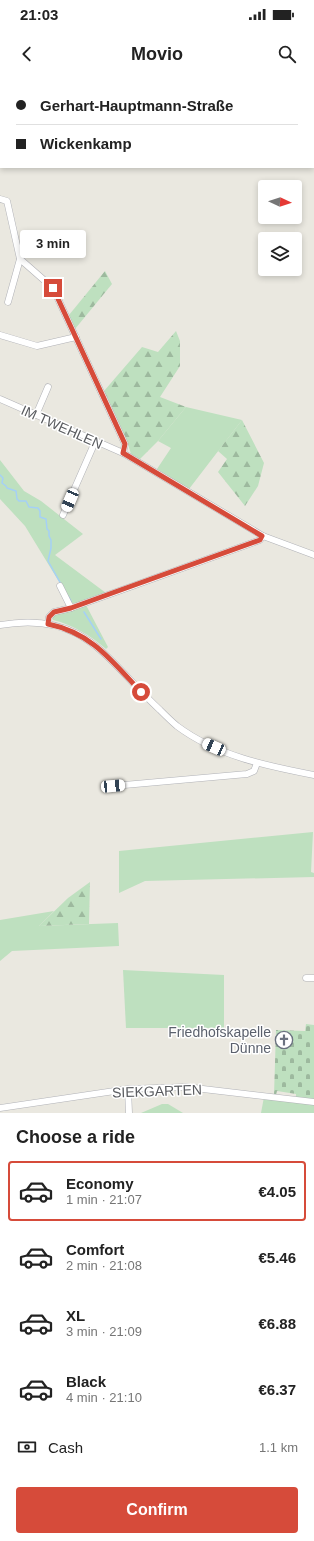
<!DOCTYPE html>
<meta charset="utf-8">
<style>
body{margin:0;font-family:Arial,sans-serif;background:#f2f2f2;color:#222;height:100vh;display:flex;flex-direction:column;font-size:15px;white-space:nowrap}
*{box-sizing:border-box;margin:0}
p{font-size:13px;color:#767676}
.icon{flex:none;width:22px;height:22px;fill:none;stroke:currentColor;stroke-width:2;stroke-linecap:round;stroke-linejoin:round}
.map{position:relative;height:1033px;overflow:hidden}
.side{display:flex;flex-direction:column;background:#fff;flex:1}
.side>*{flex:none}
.top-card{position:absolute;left:0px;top:0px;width:314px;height:88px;box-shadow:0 2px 6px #0003;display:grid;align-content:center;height:88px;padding:0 16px;background:#fff}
.needle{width:26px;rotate:93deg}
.tools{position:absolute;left:258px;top:100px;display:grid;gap:8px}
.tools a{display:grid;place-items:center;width:44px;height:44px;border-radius:4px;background:#fff;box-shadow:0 2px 6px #0003;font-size:20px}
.end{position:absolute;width:18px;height:18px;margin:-9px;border:5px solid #d64b3a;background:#fff;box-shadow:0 0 0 2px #fff}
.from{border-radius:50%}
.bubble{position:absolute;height:28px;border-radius:4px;background:#fff;box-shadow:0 2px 6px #0003;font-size:13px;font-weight:700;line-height:28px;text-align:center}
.car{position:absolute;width:12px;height:24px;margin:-12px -6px;border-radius:5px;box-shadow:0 0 3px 1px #0007;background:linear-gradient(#fff 24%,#345 0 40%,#fff 0 76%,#345 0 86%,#fff 0)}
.top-card b{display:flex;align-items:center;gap:14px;height:38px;font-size:15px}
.top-card b+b{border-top:1px solid #e0e0e0}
.top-card i{width:10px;height:10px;background:#222}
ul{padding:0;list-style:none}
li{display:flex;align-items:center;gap:12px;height:60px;margin:0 8px 6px;padding:0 8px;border:2px solid transparent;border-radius:4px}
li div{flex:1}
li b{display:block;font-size:15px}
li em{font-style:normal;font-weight:700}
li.active{border-color:#d64b3a}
li>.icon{width:36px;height:36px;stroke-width:1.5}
h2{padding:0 16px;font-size:18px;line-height:48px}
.pay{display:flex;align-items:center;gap:10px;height:44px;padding:0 16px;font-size:15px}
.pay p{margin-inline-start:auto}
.primary-button{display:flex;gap:8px;margin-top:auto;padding:8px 16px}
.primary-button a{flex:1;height:46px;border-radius:4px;background:#d64b3a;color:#fff;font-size:16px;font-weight:700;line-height:46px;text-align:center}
.status{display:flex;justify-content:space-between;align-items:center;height:28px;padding:0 20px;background:#fff;direction:ltr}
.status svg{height:11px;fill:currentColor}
header{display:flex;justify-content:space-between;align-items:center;height:52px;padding:0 16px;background:#fff;font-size:18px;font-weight:700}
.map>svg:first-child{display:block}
.green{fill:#bee0bf}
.forest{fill:url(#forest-firs)}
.cemetery{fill:url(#cemetery-stones)}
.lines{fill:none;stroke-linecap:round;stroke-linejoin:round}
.stream{stroke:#a5d0f6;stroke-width:1.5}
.minor-casing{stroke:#b1b2b7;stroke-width:7}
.minor{stroke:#fff;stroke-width:6}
.route{stroke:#d64b3a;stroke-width:5}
.labels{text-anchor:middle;stroke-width:3;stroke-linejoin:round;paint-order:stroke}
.street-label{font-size:14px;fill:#595b5f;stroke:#fff}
.worship-label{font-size:14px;fill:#5b616d;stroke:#fff;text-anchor:end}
</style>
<div class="status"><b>21:03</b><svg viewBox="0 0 49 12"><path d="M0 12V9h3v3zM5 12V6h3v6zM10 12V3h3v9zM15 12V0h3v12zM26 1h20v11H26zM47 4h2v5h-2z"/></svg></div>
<header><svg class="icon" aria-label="back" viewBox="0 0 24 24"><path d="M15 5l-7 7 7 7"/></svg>Movio<svg class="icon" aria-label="search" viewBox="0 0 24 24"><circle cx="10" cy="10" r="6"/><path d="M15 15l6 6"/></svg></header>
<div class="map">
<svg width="314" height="1033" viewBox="0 0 314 1033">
<defs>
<pattern id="forest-firs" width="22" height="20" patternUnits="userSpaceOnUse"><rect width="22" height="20" fill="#bee0bf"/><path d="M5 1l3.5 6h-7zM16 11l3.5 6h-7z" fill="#9db99e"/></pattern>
<pattern id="cemetery-stones" width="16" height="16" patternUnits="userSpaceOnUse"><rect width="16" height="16" fill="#bee0bf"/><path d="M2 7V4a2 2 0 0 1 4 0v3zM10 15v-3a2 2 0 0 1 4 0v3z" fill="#9db99e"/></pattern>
</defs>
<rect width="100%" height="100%" fill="#eae8e0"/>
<g class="green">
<path d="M186,327l56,13 -53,69 -32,-20 14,-21 -13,-7z"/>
<path d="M0,380l24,31 17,10 42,33 -28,21 51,38 -27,10h-7l-47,-77 -25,-27z"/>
<path d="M86,525l22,42 -2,2c-16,-14 -33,-24 -53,-29v-4z"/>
<path d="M313,752l-2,40 3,1v4l-169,4 -26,12v-42z"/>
<path d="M54,831l-15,15 79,-3 1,23 -107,5 -12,10v-41z"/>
<path d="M123,890l101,5v53h-98z"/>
<path d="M264,1017l50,6v10h-53z"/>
<path d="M162,1024h6l15,9h-42z"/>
</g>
<g class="forest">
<path d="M105,191l7,13 -37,45 -6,-14z"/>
<path d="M176,251l4,10v25l-20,31 26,10 -28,34 -19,19 -8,-6 -4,-13 -23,-50 38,-44 16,5z"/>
<path d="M242,340l22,43 -6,23 -13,20 -27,-34 9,-13 -9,-8z"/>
<path d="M90,802l-1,42 -50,2 29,-28z"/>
</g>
<path class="cemetery" d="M306,944l8,1v74l-18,-1v-4l-19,-3 -1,4h-2l2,-65 29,1z"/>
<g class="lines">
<g class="stream">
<path d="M0,395l3,3 -1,5 4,3 1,2 9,3 1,8 2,2h7l3,6 9,1 2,3v6l6,2 1,10 2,2v5l2,4v8l-3,13 13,23"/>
<path d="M68,516l3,5"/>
<path d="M84,532l17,27"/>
</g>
<defs>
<g id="minor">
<path d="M0,119l7,2 13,58 33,29 72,156 -2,9"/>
<path d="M8,222l12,-43"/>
<path d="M0,255l37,11 39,-9"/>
<path d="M0,319l123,54 140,83 51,19"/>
<path d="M36,335l12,-28"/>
<path d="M63,435l32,-73"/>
<path d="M60,506l11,22"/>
<path d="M48,544l1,-7 5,-5 17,-4 59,-21 130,-47 3,-4"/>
<path d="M0,545c85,-15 106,35 160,85 5,5 11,11 17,16 40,30 90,40 137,49"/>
<path d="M113,706l134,-12 7,-3 3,-8"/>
<path d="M306,898h8"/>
<path d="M128,1009l1,24"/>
<path d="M0,1028l128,-19 58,-2 128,15"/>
</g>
</defs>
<use href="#minor" class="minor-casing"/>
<use href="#minor" class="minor"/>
</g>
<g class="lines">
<path class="route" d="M53,208l72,156 -2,9 139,83 -2,4 -145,52 -44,16 -17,4 -5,5 -1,7c44,9 64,37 93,68"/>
</g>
<defs>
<symbol id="church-ring" viewBox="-11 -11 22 22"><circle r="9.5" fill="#fff" stroke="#6b7280" stroke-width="1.5"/><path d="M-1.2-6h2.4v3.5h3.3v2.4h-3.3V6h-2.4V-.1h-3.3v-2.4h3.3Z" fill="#6b7280"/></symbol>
</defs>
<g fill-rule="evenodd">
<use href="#church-ring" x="274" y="950" width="20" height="20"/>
</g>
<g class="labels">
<g class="street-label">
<text transform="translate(62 347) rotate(24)" y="5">IM TWEHLEN</text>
<text transform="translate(157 1011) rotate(-2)" y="5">SIEKGARTEN</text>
</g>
<g class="worship-label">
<text x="271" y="957">Friedhofskapelle<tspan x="271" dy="16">Dünne</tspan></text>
</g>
</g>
</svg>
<div class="tools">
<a><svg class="needle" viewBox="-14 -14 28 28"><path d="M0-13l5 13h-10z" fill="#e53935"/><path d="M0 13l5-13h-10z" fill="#767676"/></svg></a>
<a><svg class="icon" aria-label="layers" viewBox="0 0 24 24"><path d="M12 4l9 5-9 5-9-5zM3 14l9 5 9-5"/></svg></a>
</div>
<i class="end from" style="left:141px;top:612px"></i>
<i class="end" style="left:53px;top:208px"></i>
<div class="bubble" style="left:20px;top:150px;width:66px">3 min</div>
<i class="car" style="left:70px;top:420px;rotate:203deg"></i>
<i class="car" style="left:214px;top:667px;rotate:294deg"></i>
<i class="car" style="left:113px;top:706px;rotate:85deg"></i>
<div class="top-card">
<b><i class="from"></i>Gerhart-Hauptmann-Straße</b>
<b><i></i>Wickenkamp</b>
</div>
</div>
<section class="side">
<h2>Choose a ride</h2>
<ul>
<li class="active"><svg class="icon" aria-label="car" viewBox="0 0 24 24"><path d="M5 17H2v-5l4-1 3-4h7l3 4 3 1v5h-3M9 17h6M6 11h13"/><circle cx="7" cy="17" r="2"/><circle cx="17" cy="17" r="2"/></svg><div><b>Economy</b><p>1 min · 21:07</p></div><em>€4.05</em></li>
<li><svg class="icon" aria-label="car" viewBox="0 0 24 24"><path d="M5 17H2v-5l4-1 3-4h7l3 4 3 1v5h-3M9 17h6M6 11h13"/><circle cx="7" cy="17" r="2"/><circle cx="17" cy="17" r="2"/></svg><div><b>Comfort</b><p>2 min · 21:08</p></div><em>€5.46</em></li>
<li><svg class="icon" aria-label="car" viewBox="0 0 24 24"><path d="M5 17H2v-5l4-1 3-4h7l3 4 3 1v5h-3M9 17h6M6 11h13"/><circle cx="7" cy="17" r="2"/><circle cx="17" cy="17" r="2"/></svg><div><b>XL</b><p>3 min · 21:09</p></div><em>€6.88</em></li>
<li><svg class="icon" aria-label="car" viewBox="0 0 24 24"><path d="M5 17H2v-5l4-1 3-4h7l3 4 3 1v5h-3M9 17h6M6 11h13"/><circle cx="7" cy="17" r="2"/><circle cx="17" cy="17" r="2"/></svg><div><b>Black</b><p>4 min · 21:10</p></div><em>€6.37</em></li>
</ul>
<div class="pay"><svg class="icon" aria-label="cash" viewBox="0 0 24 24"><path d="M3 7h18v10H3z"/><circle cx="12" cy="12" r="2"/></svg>Cash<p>1.1 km</p></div>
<div class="primary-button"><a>Confirm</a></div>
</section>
